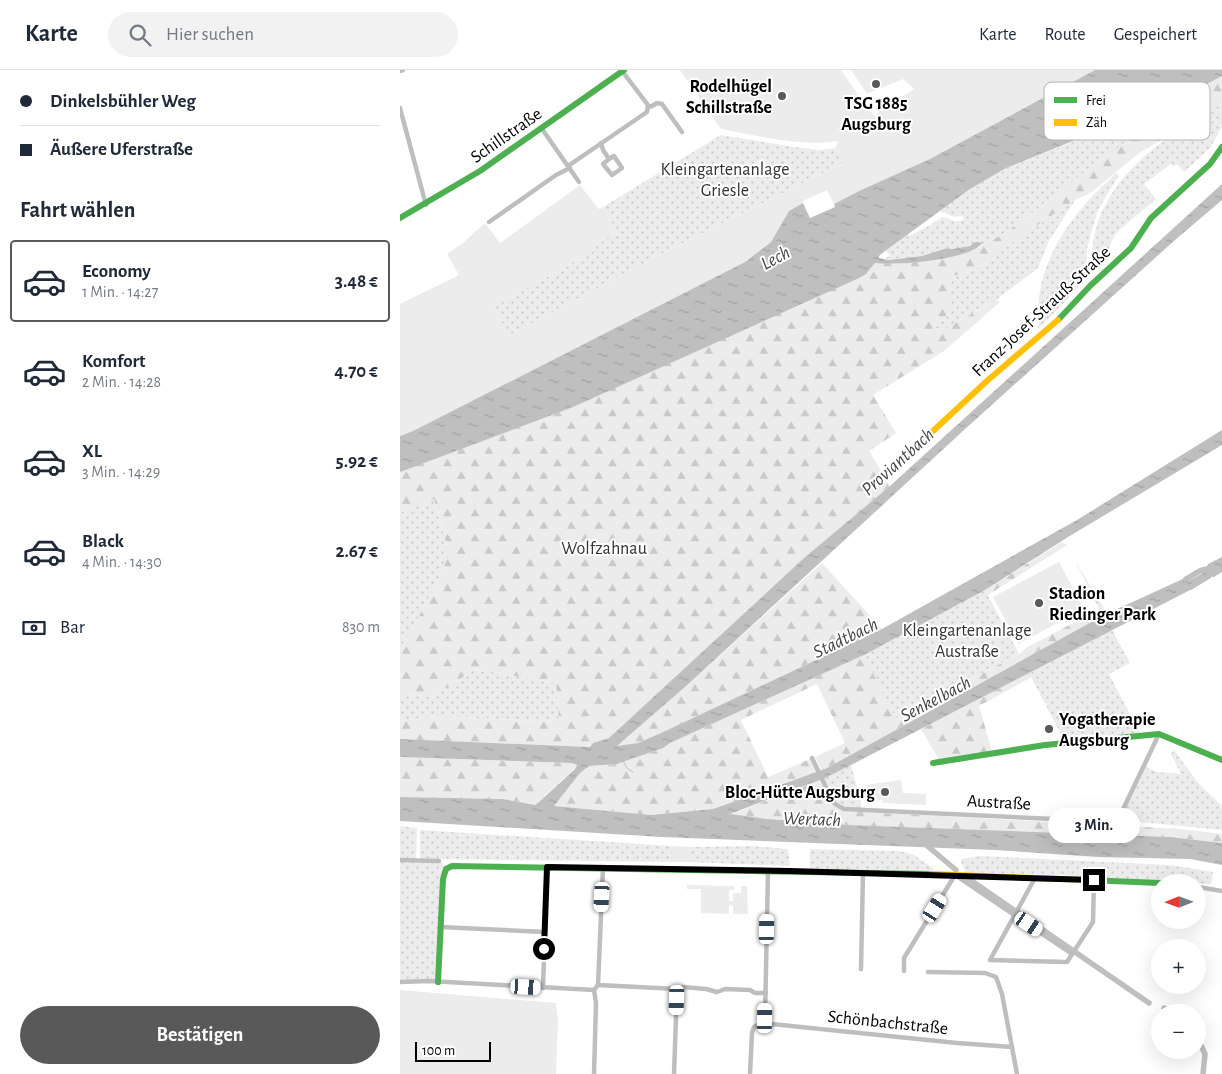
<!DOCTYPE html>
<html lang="de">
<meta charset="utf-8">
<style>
body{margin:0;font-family:"Alegreya Sans",sans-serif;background:#f2f2f3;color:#1f2937;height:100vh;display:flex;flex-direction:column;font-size:19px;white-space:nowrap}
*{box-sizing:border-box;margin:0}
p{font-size:16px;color:#747a83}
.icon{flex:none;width:28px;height:28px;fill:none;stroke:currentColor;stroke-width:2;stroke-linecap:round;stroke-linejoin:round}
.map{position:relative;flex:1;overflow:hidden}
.panel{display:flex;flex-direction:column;background:#fff;width:400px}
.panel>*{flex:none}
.guide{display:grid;align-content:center;height:110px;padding:0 20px;background:#fff}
.needle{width:32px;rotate:269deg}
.controls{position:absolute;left:751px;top:804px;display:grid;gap:10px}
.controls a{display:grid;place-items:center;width:55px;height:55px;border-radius:50%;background:#fff;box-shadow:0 5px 20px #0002;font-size:25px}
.scale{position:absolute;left:15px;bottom:12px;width:76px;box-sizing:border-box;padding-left:5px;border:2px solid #000;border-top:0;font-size:14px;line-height:18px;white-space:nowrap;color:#000;-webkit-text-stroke:4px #fff;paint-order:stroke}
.end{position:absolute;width:22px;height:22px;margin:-11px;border:6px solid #000;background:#fff;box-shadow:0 0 0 2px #fff}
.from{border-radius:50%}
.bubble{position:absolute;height:35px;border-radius:18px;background:#fff;box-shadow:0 5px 20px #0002;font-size:16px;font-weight:700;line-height:35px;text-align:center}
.car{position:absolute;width:15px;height:30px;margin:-15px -8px;border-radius:6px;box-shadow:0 0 4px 1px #0007;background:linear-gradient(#fff 24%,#345 0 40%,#fff 0 76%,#345 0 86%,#fff 0)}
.guide b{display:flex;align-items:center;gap:18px;height:48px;font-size:19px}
.guide b+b{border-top:1px solid #e0e1e3}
.guide i{width:12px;height:12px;background:#1f2937}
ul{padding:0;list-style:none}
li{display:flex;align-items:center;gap:15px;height:82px;margin:0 10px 8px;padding:0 10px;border:2px solid transparent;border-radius:5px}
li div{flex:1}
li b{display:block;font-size:19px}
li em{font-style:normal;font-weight:700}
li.current{border-color:#595959}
li>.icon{width:45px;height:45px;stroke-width:1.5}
h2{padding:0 20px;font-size:22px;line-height:60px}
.pay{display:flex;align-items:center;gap:12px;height:55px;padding:0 20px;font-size:19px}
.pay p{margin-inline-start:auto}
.button{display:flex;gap:10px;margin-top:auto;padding:10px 20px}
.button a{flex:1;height:58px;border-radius:30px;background:#595959;color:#fff;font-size:20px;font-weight:700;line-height:58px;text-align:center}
header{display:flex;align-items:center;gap:30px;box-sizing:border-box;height:70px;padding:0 25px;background:#fff;border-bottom:1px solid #e0e1e3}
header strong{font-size:24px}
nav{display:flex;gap:28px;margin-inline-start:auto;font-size:18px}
.search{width:350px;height:45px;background:#f2f2f3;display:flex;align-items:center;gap:12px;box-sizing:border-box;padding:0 18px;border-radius:28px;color:#747a83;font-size:19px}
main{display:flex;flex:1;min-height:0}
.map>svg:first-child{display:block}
.grass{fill:url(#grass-dots)}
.forest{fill:url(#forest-firs)}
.park{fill:#ececec}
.water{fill:url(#water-ripples)}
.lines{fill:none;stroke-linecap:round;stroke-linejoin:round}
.stream{stroke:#bfbfbf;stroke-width:1}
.canal{stroke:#bfbfbf;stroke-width:5.5}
.street{stroke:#bebebe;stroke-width:4.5}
.fast{stroke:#4caf50;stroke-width:6}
.slow{stroke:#ffc107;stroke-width:6}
.route{stroke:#000;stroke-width:6}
.poi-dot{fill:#595959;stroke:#fff;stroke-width:2}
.labels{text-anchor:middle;stroke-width:4;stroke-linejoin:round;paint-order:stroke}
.poi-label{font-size:18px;font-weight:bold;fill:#000;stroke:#fff;text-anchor:end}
.street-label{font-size:18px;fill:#000;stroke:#fff}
.park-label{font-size:18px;fill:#333;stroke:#fff}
.water-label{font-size:19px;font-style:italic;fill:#444;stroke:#fff}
.key{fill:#fff;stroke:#b2b2b2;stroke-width:1}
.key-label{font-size:14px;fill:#000}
</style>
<header>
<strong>Karte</strong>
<div class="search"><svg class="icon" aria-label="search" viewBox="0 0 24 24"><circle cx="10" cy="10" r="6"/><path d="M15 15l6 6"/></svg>Hier suchen</div>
<nav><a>Karte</a><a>Route</a><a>Gespeichert</a></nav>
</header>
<main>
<section class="panel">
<div class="guide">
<b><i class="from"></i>Dinkelsbühler Weg</b>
<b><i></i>Äußere Uferstraße</b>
</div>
<h2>Fahrt wählen</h2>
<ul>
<li class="current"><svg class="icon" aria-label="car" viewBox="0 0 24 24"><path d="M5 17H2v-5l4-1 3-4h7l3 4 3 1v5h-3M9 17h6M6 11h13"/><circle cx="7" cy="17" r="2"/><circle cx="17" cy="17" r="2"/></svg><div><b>Economy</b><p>1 Min. · 14:27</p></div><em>3.48 €</em></li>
<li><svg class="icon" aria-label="car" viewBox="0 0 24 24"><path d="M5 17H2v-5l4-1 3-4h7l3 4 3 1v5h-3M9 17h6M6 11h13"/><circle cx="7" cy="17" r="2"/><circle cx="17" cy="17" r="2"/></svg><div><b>Komfort</b><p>2 Min. · 14:28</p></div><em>4.70 €</em></li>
<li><svg class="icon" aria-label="car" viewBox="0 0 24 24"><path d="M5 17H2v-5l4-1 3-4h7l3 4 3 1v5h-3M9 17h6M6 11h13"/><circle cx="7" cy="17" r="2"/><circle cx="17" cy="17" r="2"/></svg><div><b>XL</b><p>3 Min. · 14:29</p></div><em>5.92 €</em></li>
<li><svg class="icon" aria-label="car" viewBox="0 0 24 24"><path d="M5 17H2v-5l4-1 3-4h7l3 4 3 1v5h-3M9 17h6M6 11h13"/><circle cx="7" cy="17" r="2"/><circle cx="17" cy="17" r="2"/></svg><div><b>Black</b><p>4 Min. · 14:30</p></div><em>2.67 €</em></li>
</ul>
<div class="pay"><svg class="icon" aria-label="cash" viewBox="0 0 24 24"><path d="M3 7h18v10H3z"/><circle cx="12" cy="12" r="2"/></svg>Bar<p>830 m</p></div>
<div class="button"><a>Bestätigen</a></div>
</section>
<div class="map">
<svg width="822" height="1004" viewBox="0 0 822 1004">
<defs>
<pattern id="grass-dots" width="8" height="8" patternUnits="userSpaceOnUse" patternTransform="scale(1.25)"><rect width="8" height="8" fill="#ececec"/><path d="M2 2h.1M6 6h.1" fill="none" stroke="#c9c9c9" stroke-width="1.8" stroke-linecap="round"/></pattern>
<pattern id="forest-firs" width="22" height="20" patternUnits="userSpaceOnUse" patternTransform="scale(1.25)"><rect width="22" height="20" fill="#ececec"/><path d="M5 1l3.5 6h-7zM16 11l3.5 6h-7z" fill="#c9c9c9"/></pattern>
<pattern id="water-ripples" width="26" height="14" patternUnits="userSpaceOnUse" patternTransform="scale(1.25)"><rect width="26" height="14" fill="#bfbfbf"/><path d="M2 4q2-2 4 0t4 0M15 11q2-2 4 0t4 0" fill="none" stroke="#a2a2a2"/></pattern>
</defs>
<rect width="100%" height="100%" fill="#fff"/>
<g class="grass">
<path d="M782,27l-2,4 -59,45 -31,21 -25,22 -63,46 -23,12 2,-3 -29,5 -5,-1 -25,8 -38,4 6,-5 -5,-4 22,-16 2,1 23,-12 3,-3 4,-1 3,-3c9,1 8,5 19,4l3,-2 -2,-3 -8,1 -14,-6 30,-22 36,-21 76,-30 3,-4 -2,-1 2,-4z"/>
<path d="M822,34v23l-12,21 -26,24 -7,-8 -3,3 -3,-3 -27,20 12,15 -39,33 -7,13 -3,16 -15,12c-6,-86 65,-132 130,-169z"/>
<path d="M321,65l73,12 26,3 16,-2 7,15 -174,87 -161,86 -15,-29 100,-56 -2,-4 26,-15 -14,-25z"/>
<path d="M716,103l3,2 -21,35 -7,23 -4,16 -1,28 -21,25 -27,27c1,-10 0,-21 1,-31 6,-51 41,-92 77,-125z"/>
<path d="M675,130l-26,41 -11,27 -42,32 -49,28h-14l8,-8 11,-44 17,-4 25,-13 18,-17z"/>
<path d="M34,429l15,55 -12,29 -37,68v-138z"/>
<path d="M585,520l34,64 -124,65 -31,-64z"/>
<path d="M712,560l18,33 -21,11 31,59 -76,7 -35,-67z"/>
<path d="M75,599l81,14 3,39 -121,-6 -38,5v-28l32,4z"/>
<path d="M774,680l24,33 24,23v24l-102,-10 26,-53 11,5 24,2 -10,-20z"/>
<path d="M451,695l10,37v8h-11l-15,-6 -13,-25z"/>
<path d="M0,756l17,2 -1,32 23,1 9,7 -2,2 -8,112h-38z"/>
<path d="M20,760l252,16v16l-252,-3z"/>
<path d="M352,776l36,3 2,17 -99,-4v-15z"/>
<path d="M410,779l90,2 14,4 20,14 -2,2 -122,-2z"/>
<path d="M580,786l190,9 43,7 -2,12 -130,-8 -116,-4 -4,-11v-2z"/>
</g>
<g class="forest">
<path d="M822,6v28l-83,49 -47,39 -17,8 -63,42 -18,17 -25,13 -17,4v9l-4,7 6,16 -20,20h13l49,-28 4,2 -56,49 -71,44 23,38 -27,18 21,35 -86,72 -195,180 -16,5 -3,4 -190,-8v-18l38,-5 121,6 -3,-39 -81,-14 -43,28 -32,-4v-42l37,-68 12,-29 -15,-55 -34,14v-41l466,-198 9,-11 19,1 48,-5 31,-9 29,-15 63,-46 25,-22 31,-21 59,-45 2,-4z"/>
<path d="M662,472l5,3 -79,50 -3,-5z"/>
<path d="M675,491l32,52 -280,155 -6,2 -6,-13 30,-14 -28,-59 -76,36 27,57 42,-18 6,13 -103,37 -62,6 -97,-9 26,-33 9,-7 28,-2 46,-16 7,-5 194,-88 32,64 123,-65 7,-6 64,-34 11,-2z"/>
<path d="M422,493l60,66 -221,104 -23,10 -22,4 69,-60z"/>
<path d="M629,603l3,4 -53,29 13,45 -53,9 -18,-31z"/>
<path d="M0,687l171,6 6,3 -42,39 -32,-6 -103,-2z"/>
<path d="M419,710l15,26 10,5 337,18 41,5v9l-52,-6 -321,-12 -82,-6 -38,-4z"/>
</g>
<g class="park">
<path d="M280,0h161l26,38 13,13 1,-3 -4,-4 2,-6 10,-2 25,-17 -11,-10 -36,15 -16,-24h244l-165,89 -69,31 -27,14 -7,-14 -24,11v2l-14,8 -18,31 -26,20 -332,169 -13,5v-132l59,-29 -12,-21 16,-11 22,-20 15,20 80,-58 19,24 4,-2 14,25 -26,15 2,4 -100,56 15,29 161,-86 174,-87 -7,-15 2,-7c-39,6 -78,-5 -117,-12z"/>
<path d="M659,492l25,47 -66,35 -25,-47z"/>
<path d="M501,710l2,13 23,1v11l-43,-2 -1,-3 -13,2 -3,-17z"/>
<path d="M272,776l19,1v15h-19z"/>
<path d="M287,815l47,1v4h-5v11h4v-8h8v-7h6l1,28h-15v-8l-4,-1v9l-28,-1v-24h-14z"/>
<path d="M0,920l156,13 2,17 -2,54h-156z"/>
</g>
<g class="water">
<path d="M695,0h127v6l-40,21 -105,36 -6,4 12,-4 2,3 -79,32 -36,21 -85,62 -6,5v2l9,2 34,-4 25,-8 5,1 18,-3 5,-4 7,1c-11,17 -87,23 -107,20l-9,11 -9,5 -284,128 -173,65v-36l13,-5 332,-169 26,-20 18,-31 14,-8 7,15 25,-11 -1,-3 27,-14 69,-31z"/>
<path d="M822,114v16l-47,40 -211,190 -279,257 -68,59 21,-3 23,-10 221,-104 195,-109 145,-90v15l-154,92 -83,53 -121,65 -194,88 -7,5 -46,16 -28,2 -9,7 -26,33 97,9 62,-6 62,-22 52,-19 277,-153 81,-37 3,3 15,-8 5,-9 14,-7v15l-8,5 -9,-1 -15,9 2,4 -341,176 -26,13 -95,36 37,5 82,6 321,12 52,6v22l-32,-6 -91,-2 -104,-7 -333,-13 -262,-16v-24l103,2 32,6 5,-4 35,-32 2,-4 -6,-2 -171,-6v-18l190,8 3,-4 16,-5 195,-180 86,-72z"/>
</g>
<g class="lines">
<path class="stream" d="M223,691l4,7 6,4"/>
<g class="canal">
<path d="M786,509c8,-4 16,-12 24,-9l-1,6 -18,11"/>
<path d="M525,774l31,26"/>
<path d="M569,809l180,124"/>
<path d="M764,938l8,4"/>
<path d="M798,969l7,15 -2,20"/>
</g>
<g class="street">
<path d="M0,1l3,-1"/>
<path d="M248,37l4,-1 5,-3 5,1 20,28"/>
<path d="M0,38l26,97"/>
<path d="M142,59l37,53"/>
<path d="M201,73l2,7 6,9 -6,5 9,11 10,-7 -8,-12 -5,3"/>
<path d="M168,96l79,-54 1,-7 -26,-34"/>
<path d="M89,152l67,-47 14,-7"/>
<path d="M412,688l20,42 3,4 9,5 273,13 42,-88"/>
<path d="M0,790l39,1"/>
<path d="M635,808l-45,82 77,2 26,-40 1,-42"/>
<path d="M798,817l24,4"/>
<path d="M40,857l105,5"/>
<path d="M461,899l2,-96"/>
<path d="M504,901v-13l51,-83 117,79"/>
<path d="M528,902l57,1 11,4 6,17 15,80"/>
<path d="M0,912l29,-1 165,9"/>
<path d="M198,915l5,-117"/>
<path d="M143,918l4,-121"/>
<path d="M194,920l4,-5 79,4 6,-2 23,2 11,3 8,-3 25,1 5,3h11"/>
<path d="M361,953l196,20 55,4"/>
<path d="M194,1004l2,-71 -2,-13"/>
<path d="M274,1004l3,-85"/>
<path d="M350,1004l2,-41 2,-6 7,-4 4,-5 3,-147"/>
</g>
<g class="fast">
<path d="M0,148l80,-47 144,-101"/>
<path d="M658,250l32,-34 41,-38 20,-30 59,-54 12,-17"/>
<path d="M533,693l112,-18 114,-11 63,26"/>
<path d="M687,810l73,3"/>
<path d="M38,912l5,-103 3,-10 6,-3 479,8"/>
</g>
<g class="slow">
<path d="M492,399l96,-89 70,-60"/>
<path d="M531,804l156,6"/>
</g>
</g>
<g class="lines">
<path class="route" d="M144,879l3,-82 243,4 304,9"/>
</g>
<g class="poi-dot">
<circle cx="476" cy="14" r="5"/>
<circle cx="382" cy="26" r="5"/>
<circle cx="639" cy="533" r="5"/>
<circle cx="649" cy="659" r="5"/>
<circle cx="485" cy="722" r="5"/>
</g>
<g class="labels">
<g class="poi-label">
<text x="372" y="22">Rodelhügel<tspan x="372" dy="21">Schillstraße</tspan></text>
<text x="476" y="39" text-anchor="middle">TSG 1885<tspan x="476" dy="21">Augsburg</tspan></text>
<text x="649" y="529" text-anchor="start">Stadion<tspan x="649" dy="21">Riedinger Park</tspan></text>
<text x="659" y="655" text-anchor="start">Yogatherapie<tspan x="659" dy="21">Augsburg</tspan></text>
<text x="475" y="728">Bloc-Hütte Augsburg</text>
</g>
<g class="street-label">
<text transform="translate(106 65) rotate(-35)" y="6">Schillstraße</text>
<text transform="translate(641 241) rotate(-43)" y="6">Franz-Josef-Strauß-Straße</text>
<text transform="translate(599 732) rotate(3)" y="6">Austraße</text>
<text transform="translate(488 952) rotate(6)" y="6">Schönbachstraße</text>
</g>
<g class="park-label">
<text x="325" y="105">Kleingartenanlage<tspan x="325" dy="21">Griesle</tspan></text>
<text x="204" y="484">Wolfzahnau</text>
<text x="567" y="566">Kleingartenanlage<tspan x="567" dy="21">Austraße</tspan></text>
</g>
<g class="water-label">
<text transform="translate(375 187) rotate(-28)" y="7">Lech</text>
<text transform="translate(497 391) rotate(-42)" y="7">Proviantbach</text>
<text transform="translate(445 567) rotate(-26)" y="7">Stadtbach</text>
<text transform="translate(535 628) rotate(-28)" y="7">Senkelbach</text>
<text transform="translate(412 748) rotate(2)" y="7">Wertach</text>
</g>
</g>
<rect x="644" y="12" width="166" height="58" rx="8" class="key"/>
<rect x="654" y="27" width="23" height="6" fill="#4caf50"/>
<rect x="654" y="49" width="23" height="7" fill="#ffc107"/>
<g class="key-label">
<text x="686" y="35">Frei</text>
<text x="686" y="57">Zäh</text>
</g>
</svg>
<div class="controls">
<a><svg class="needle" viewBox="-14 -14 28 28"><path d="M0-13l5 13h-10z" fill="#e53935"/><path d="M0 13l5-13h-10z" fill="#747a83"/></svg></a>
<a>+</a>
<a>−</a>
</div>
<div class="scale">100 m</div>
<i class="end from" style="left:144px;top:879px"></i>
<i class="end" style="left:694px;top:810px"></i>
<div class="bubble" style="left:648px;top:738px;width:92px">3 Min.</div>
<i class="car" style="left:202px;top:827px;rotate:183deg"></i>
<i class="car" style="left:535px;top:838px;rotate:32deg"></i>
<i class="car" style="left:629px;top:854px;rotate:124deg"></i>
<i class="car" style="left:367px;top:859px;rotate:1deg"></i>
<i class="car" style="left:126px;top:917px;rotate:93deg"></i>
<i class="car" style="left:277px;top:930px;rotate:182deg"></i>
<i class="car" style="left:365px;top:948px;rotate:1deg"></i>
</div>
</main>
